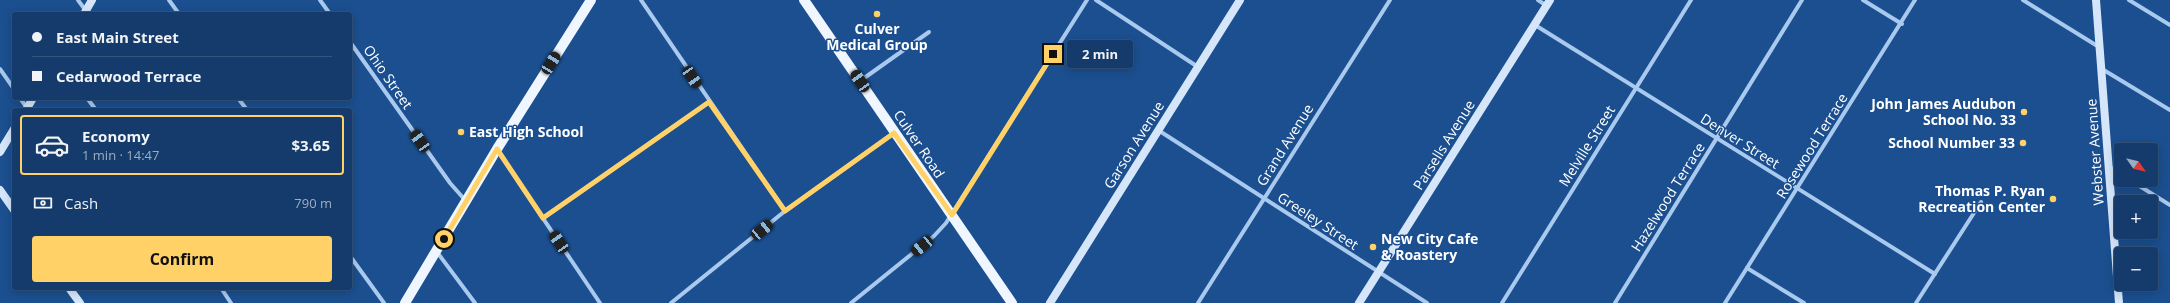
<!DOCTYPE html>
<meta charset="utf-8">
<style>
body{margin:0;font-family:"Open Sans",sans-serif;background:#214673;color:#f1f3f6;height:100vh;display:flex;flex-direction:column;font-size:15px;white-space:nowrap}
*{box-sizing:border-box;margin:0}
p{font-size:13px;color:#9dadc1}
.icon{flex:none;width:22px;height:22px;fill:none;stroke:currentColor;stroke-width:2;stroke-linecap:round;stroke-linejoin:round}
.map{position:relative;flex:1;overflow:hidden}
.sheet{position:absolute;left:12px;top:108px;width:340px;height:182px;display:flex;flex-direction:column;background:#143b6b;border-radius:4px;box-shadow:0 2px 10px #0003,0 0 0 1px #33557e}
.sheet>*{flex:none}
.guide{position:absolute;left:12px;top:12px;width:340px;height:88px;border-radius:4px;box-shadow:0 2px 10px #0003,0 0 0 1px #33557e;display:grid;align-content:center;height:88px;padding:0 20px;background:#143b6b}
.needle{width:26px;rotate:124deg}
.controls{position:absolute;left:2114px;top:143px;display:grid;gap:8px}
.controls a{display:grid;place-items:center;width:44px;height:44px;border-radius:4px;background:#143b6b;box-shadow:0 2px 10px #0003,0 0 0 1px #33557e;font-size:20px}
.end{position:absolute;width:18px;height:18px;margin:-9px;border:5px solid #ffd166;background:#111;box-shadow:0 0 0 2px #111}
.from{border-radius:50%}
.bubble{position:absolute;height:28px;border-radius:4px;background:#143b6b;box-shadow:0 2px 10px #0003,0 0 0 1px #33557e;font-size:13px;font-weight:700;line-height:28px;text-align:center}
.car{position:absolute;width:12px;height:24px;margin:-12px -6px;border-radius:5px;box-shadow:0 0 3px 1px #0007;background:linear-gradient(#222 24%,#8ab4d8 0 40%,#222 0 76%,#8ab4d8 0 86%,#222 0)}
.guide b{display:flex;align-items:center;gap:14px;height:38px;font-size:15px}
.guide b+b{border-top:1px solid #33557e}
.guide i{width:10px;height:10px;background:#f1f3f6}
ul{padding:7px 0 0;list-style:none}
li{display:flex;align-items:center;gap:12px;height:60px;margin:0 8px 6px;padding:0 12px;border:2px solid transparent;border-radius:4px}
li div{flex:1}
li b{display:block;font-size:15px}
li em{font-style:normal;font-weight:700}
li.active{border-color:#ffd166}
li>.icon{width:36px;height:36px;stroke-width:1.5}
.pay{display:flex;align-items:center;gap:10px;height:44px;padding:0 20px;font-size:15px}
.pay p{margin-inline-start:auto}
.cta{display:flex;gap:8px;margin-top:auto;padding:8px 20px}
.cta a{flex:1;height:46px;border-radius:4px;background:#ffd166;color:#111;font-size:16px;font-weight:700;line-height:46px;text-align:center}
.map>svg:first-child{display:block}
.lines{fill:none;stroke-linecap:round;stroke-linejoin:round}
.street{stroke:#a9c9ee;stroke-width:4}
.secondary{stroke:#d6e6fa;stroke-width:8}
.primary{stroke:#f0f6ff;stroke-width:10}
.route{stroke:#ffd166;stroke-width:5}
.poi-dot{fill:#ffd166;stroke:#1b4f8f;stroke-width:1.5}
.labels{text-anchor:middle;stroke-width:3;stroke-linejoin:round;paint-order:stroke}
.poi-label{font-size:14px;font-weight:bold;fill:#fff;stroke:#1b4f8f;text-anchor:end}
.street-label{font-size:14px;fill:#fff;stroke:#1b4f8f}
</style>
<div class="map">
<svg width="2170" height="303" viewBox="0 0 2170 303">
<rect width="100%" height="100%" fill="#1b4f8f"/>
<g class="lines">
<g class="street">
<path d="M78,0l8,11"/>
<path d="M169,0l10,14"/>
<path d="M320,0l10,14"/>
<path d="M641,0l144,211"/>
<path d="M1096,0l102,67"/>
<path d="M1538,0l9,6"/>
<path d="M1863,0l39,24"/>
<path d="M2023,0l76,47"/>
<path d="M2129,0l41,25"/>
<path d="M1535,25l400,249"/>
<path d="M350,42l100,141 15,17"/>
<path d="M0,69l14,20"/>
<path d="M2102,69l68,41"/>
<path d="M860,81l69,-49"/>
<path d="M20,98l7,10"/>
<path d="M87,98l9,12"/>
<path d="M238,98l9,12"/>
<path d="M1158,130l269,173"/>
<path d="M497,150l103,153"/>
<path d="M2109,167l12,7"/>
<path d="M2130,180l40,25"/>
<path d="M543,218l166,-116"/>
<path d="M437,252l38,51"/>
<path d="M350,256l34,47"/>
<path d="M1747,268l57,35"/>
<path d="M221,288l10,15"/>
<path d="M671,303l114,-92 109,-78"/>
<path d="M851,303l83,-67 12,-13 141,-223"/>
<path d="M1198,303l192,-303"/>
<path d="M1502,303l189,-303"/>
<path d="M1615,303l187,-303"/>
<path d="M1725,303l190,-303"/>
<path d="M1916,303l65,-101"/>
</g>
<g class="secondary">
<path d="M2096,0l23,303"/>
<path d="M84,14l8,-14"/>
<path d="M26,110l7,-12"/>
<path d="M0,152l14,-23"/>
<path d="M0,190l14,20"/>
<path d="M69,288l11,15"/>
<path d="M1050,303l190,-303"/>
<path d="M1359,303l191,-303"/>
</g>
<g class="primary">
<path d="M804,0l208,303"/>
<path d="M405,303l92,-154 94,-149"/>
</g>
</g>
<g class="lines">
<path class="route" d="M444,239l53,-90 46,69 166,-116 76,109 109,-78 58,82 101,-161"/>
</g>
<g class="poi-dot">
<circle cx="877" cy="14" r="4"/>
<circle cx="2024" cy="112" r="4"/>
<circle cx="461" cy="132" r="4"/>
<circle cx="2023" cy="143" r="4"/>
<circle cx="2053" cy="199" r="4"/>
<circle cx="1373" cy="247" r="4"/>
</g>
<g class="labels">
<g class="poi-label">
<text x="877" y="34" text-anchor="middle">Culver<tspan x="877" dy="16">Medical Group</tspan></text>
<text x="2016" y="109">John James Audubon<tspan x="2016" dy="16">School No. 33</tspan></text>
<text x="469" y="137" text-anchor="start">East High School</text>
<text x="2015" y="148">School Number 33</text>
<text x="2045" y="196">Thomas P. Ryan<tspan x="2045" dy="16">Recreation Center</tspan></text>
<text x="1381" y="244" text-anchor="start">New City Cafe<tspan x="1381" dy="16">&amp; Roastery</tspan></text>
</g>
<g class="street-label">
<text transform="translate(388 77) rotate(55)" y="5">Ohio Street</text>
<text transform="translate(1740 141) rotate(32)" y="5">Denver Street</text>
<text transform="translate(919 144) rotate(56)" y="5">Culver Road</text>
<text transform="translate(1134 145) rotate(-58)" y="5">Garson Avenue</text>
<text transform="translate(1285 145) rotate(-58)" y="5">Grand Avenue</text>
<text transform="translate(1444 145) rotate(-58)" y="5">Parsells Avenue</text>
<text transform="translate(1587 146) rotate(-58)" y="5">Melville Street</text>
<text transform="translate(1812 146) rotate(-58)" y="5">Rosewood Terrace</text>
<text transform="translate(2095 152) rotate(-94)" y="5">Webster Avenue</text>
<text transform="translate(1668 197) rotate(-58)" y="5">Hazelwood Terrace</text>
<text transform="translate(1318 221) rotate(33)" y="5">Greeley Street</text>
</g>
</g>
</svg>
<div class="controls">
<a><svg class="needle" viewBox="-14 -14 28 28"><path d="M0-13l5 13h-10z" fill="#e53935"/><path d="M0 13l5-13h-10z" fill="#9dadc1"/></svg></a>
<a>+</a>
<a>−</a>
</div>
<i class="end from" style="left:444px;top:239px"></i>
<i class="end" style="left:1053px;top:54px"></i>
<div class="bubble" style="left:1067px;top:40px;width:66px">2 min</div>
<i class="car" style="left:551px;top:63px;rotate:32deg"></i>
<i class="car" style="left:692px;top:77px;rotate:146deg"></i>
<i class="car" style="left:860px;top:81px;rotate:326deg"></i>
<i class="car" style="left:420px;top:141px;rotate:325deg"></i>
<i class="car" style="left:762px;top:230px;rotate:51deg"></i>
<i class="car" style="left:559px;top:242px;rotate:326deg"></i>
<i class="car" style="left:922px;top:246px;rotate:231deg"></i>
<div class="guide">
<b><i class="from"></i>East Main Street</b>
<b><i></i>Cedarwood Terrace</b>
</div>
<section class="sheet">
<ul>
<li class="active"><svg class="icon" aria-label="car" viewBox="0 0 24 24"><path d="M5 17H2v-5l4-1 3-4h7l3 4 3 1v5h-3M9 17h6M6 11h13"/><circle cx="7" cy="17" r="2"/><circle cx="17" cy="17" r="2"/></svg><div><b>Economy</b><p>1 min · 14:47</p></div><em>$3.65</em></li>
</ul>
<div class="pay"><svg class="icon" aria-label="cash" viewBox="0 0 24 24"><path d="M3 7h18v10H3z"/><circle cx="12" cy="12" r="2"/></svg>Cash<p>790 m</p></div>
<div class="cta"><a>Confirm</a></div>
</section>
</div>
